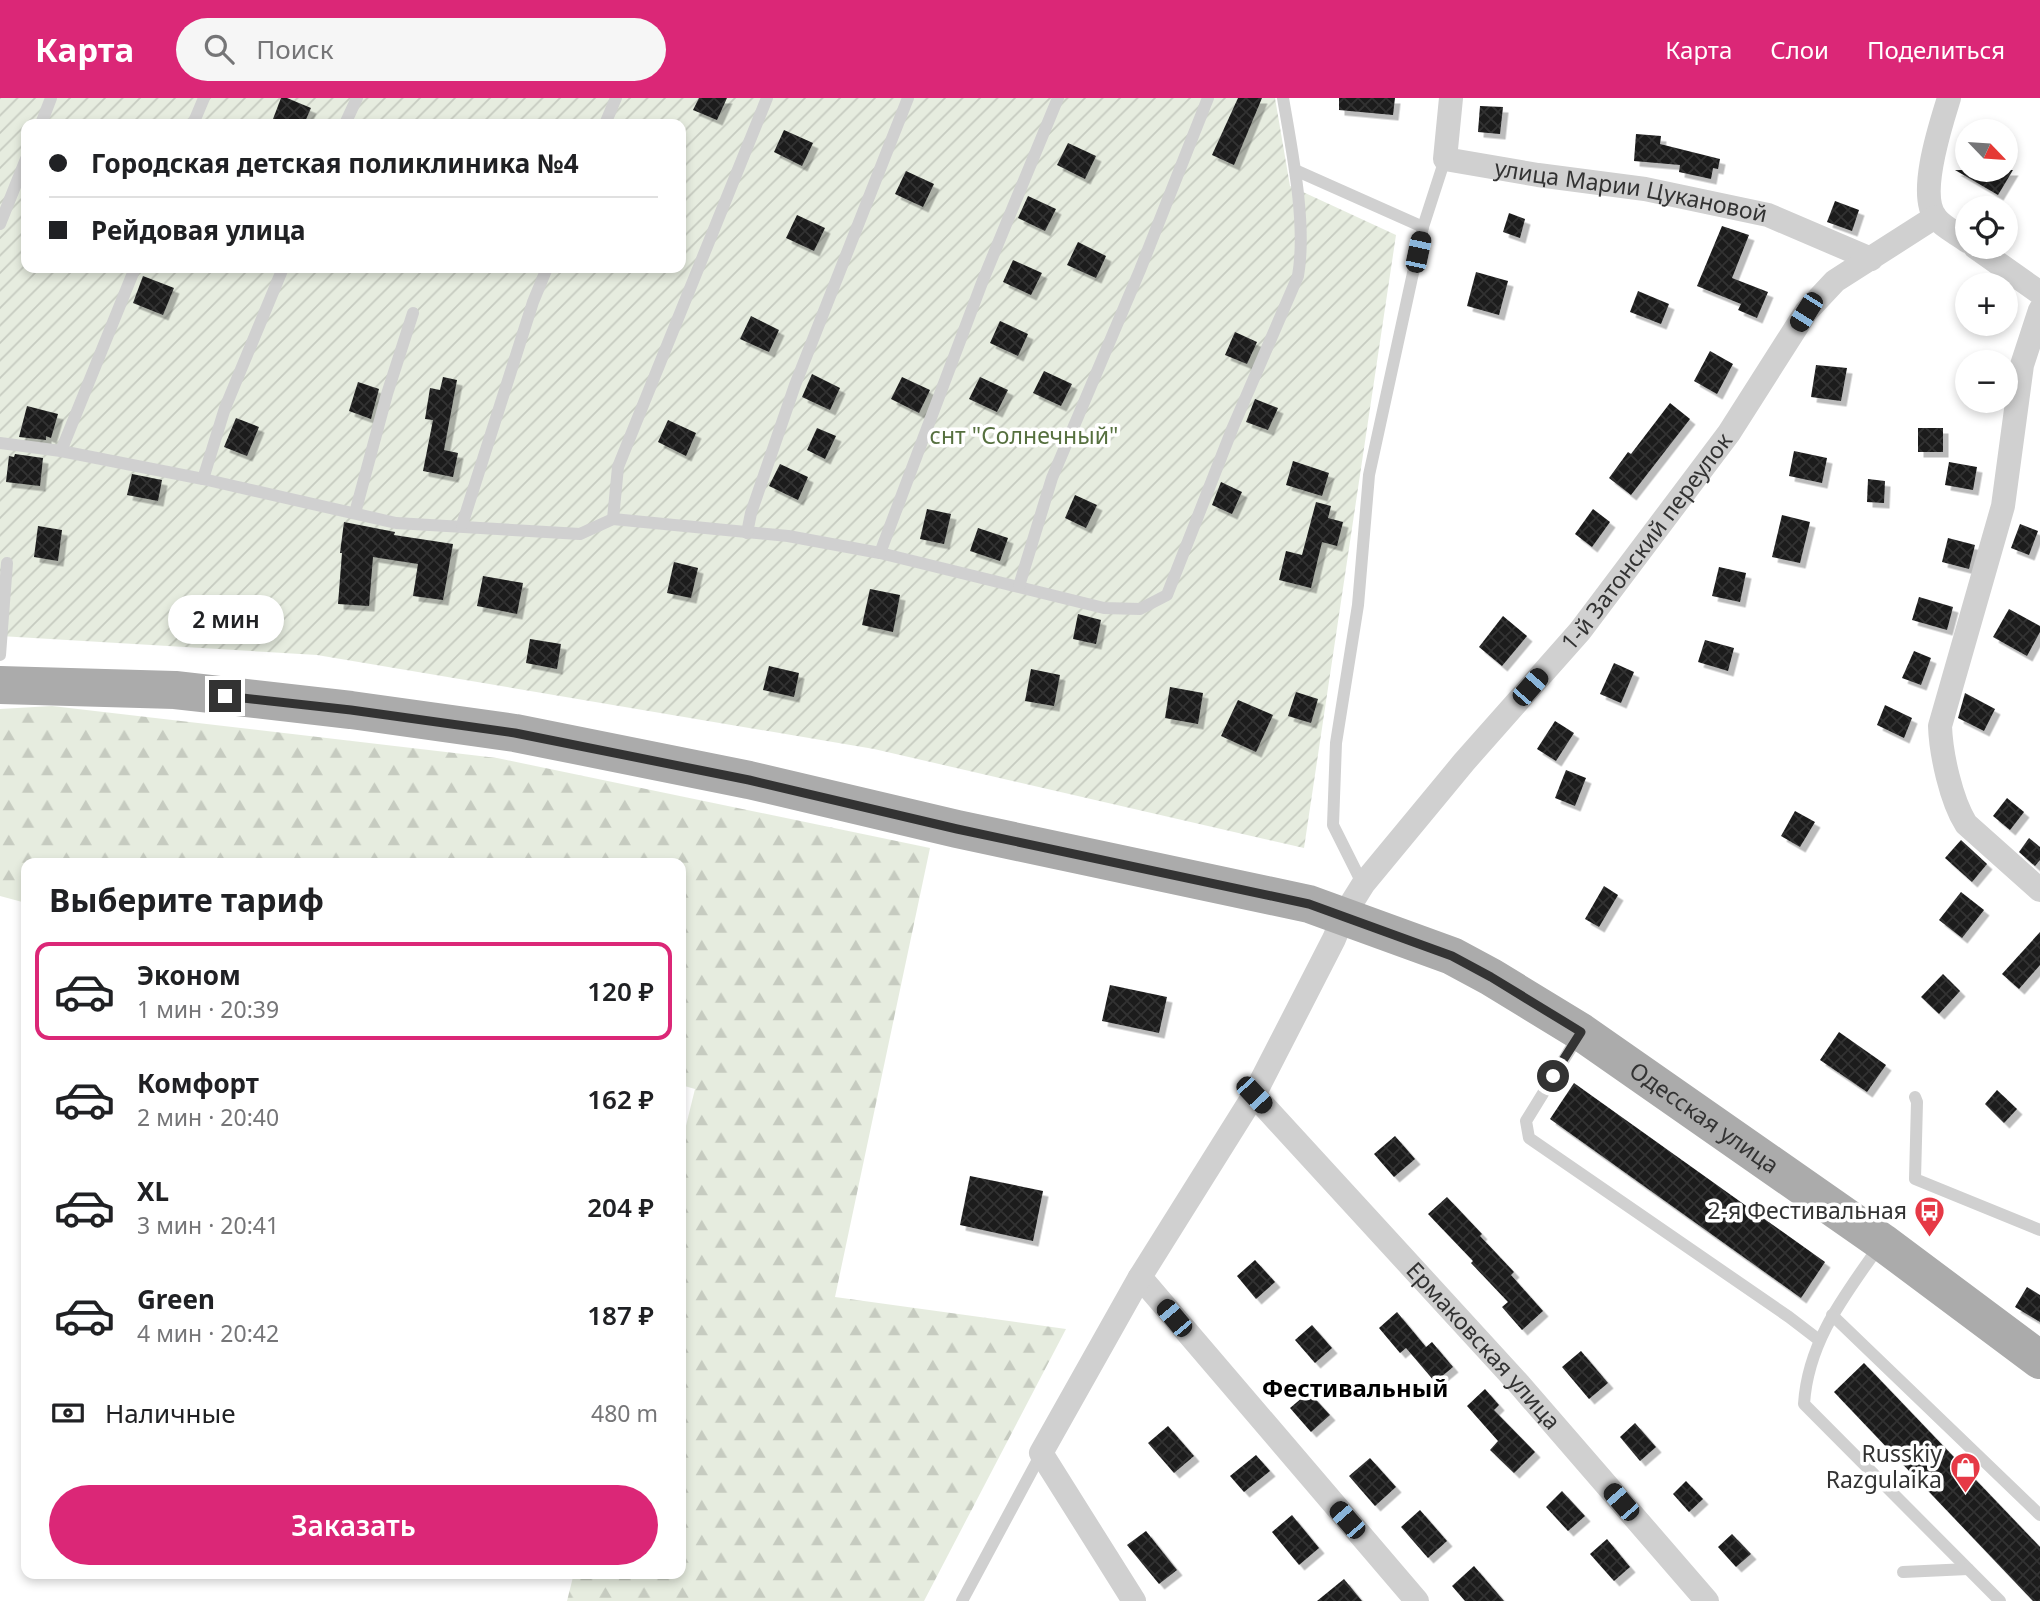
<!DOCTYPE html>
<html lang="ru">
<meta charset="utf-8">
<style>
body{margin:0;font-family:"Noto Sans",sans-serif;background:#f6f6f6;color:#202124;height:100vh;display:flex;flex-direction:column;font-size:26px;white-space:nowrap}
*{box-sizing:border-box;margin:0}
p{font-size:23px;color:#757577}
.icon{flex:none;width:38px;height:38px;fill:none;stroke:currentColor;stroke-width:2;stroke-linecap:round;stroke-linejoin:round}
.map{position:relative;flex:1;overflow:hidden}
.panel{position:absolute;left:21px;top:760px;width:665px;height:721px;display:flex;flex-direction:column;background:#fff;border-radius:14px;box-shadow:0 4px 10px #0003}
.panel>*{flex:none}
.guide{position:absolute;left:21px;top:21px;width:665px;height:154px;border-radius:14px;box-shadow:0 4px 10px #0003;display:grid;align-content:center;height:154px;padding:0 28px;background:#fff}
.needle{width:46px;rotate:115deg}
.controls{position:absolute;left:1955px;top:21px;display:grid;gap:14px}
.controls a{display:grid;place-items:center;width:63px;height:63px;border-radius:50%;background:#fff;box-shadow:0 4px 10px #0003;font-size:35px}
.end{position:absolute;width:32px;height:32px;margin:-16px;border:9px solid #333;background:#fff;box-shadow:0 0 0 4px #fff}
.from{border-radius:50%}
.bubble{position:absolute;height:49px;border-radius:24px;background:#fff;box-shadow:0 4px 10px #0003;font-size:23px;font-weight:600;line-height:49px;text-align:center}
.car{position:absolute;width:21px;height:42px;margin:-21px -10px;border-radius:9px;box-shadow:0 0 5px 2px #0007;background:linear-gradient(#222 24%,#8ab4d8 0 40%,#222 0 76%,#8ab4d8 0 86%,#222 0)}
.guide b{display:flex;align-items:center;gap:24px;height:66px;font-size:26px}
.guide b+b{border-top:2px solid #e0e0e0}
.guide i{width:18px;height:18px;background:#202124}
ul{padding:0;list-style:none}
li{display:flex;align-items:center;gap:21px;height:98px;margin:0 14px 10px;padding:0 14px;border:4px solid transparent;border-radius:14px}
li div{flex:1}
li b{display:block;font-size:26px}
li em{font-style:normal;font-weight:600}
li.selected{border-color:#db2777}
li>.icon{width:63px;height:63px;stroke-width:1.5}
h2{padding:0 28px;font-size:32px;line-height:84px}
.pay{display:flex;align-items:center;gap:18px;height:77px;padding:0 28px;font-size:26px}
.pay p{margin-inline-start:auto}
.button{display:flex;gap:14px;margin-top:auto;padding:14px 28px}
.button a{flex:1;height:80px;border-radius:42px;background:#db2777;color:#fff;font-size:28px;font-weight:600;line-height:80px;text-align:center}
header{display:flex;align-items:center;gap:42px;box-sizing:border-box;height:98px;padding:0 35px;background:#db2777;color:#fff}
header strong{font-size:33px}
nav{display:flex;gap:38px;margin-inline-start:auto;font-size:24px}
.search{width:490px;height:63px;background:#f6f6f6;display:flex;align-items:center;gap:18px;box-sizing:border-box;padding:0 24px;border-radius:38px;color:#757577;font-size:26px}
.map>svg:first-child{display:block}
.forest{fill:url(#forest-firs)}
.garden{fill:url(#garden-furrows);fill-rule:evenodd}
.building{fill:url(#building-cross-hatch);filter:url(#shadow)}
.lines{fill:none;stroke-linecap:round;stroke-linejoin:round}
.service{stroke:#d0d0d0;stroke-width:12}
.minor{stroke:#d0d0d0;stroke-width:24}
.primary{stroke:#ababab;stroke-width:38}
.route{stroke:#333;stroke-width:9}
.labels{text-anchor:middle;stroke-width:7;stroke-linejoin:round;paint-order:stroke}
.street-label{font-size:23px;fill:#333;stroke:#fff}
.park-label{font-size:23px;fill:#56703f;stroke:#fff}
.poi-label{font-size:23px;fill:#333;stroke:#fff;text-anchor:end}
.neighbourhood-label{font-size:24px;font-weight:bold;fill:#000;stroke:#fff}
</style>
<header>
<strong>Карта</strong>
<div class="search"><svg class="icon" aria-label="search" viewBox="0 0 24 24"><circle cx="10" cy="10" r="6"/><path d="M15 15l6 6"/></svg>Поиск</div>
<nav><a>Карта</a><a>Слои</a><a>Поделиться</a></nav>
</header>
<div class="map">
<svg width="2040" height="1503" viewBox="0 0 2040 1503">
<defs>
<pattern id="forest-firs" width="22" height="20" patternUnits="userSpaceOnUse" patternTransform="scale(1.75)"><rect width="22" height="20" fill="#e6ecdf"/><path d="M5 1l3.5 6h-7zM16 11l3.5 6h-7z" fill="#c6cbc0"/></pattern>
<pattern id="garden-furrows" width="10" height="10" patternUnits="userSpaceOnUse" patternTransform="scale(1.75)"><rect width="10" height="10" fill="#e6ecdf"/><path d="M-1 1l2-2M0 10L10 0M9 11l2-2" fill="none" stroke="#c6cbc0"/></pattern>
<pattern id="building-cross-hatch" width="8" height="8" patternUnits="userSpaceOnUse" patternTransform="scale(1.75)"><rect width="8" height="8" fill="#1a1a1a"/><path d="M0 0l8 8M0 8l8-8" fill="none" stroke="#333"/></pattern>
<filter id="shadow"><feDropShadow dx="5.5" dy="5.5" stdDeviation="0" flood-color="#0004"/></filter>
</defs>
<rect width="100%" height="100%" fill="#fff"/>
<path class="forest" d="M52,608l445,52 433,90 -95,449 231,32 -142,272h-357l7,-28h107v-427l14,-57 -14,-4v-222h-655v40l-26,-7v-187z"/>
<path class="garden" d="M0,0h1275l15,88 106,49 -92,613 -430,-99 -557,-94 -317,-19zM26,26h655v144h-655z"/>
<g class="building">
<path d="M281,0h6l24,10 -7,16h-18l-13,-5z"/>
<path d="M699,0h28l-10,22 -24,-10z"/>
<path d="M1238,0h24l-28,67 -22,-10z"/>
<path d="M1339,0h56l-2,17 -54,-5z"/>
<path d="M1480,8l23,1 -3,27 -22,-2z"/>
<path d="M784,32l29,13 -11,23 -28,-14z"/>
<path d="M1636,36l25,2 -1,8 60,15 -2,10 -5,-1 -2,11 -32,-7 1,-7 -46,-4z"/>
<path d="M1068,45l28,13 -11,23 -28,-14z"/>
<path d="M1955,72h58l-15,25z"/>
<path d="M906,73l28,13 -11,23 -28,-13z"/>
<path d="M1028,98l28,13 -11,22 -27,-13z"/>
<path d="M1835,103l24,9 -7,21 -25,-9z"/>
<path d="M1509,115l16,6 -5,19 -17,-6z"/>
<path d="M797,117l28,13 -11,23 -28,-13z"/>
<path d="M1722,128l27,9 -17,43 36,14 -11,26 -19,-8 3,-6 -44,-18z"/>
<path d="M1078,144l28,14 -10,22 -29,-13z"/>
<path d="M1013,162l29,13 -11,22 -28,-13z"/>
<path d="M1476,174l32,9 -9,34 -32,-9z"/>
<path d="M143,178l31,12 -11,27 -30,-12z"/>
<path d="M1638,193l31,13 -8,20 -31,-12z"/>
<path d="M751,218l28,14 -10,22 -29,-13z"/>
<path d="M1000,223l28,13 -10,22 -28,-13z"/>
<path d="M1235,234l22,10 -10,22 -22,-9z"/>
<path d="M1710,253l23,13 -16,30 -23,-13z"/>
<path d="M1816,267l31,3 -6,33 -30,-4z"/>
<path d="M1044,273l28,13 -11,22 -28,-13z"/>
<path d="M812,276l28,14 -10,22 -28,-13z"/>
<path d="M443,279l14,3 -13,70 14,3 -5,24 -30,-6 10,-51 -8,-1 5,-31 10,2z"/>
<path d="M902,279l28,13 -11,23 -28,-14z"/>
<path d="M980,279l28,13 -11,22 -28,-13z"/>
<path d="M358,284l21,7 -8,30 -22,-8z"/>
<path d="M1255,301l23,9 -10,22 -22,-8z"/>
<path d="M1670,305l20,16 -59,76 -22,-17 19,-26 3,2z"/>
<path d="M27,308l31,8 -7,24 -5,-2v4l-27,-3z"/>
<path d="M236,320l23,9 -12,29 -23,-9z"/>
<path d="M668,322l28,13 -10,23 -28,-14z"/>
<path d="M817,330l19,8 -11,23 -18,-9z"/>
<rect x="1918" y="330" width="25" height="24"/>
<path d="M1794,353l33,7 -5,25 -33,-7z"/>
<path d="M15,356l28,4 -3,28 -34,-4 3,-26 5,1z"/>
<path d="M1293,363l36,12 -7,23 -36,-11z"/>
<path d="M1949,364l28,5 -4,23 -28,-5z"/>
<path d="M780,366l28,13 -10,23 -29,-14z"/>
<path d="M132,376l30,6 -4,21 -31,-6z"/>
<path d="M1868,381l17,2 -1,22 -17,-1z"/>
<path d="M1221,384l21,10 -10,22 -20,-9z"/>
<path d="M1075,397l22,10 -11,23 -21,-10z"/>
<path d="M1316,404l15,4 -3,12 15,4 -6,24 -15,-4 -11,46 -32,-8 7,-29 16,4z"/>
<path d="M927,411l24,5 -7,30 -24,-5z"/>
<path d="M1593,411l17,13 -18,25 -17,-13z"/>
<path d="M1782,417l28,7 -10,41 -28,-6z"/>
<path d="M344,424l51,10 -1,3 59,9 -10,56 -30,-4 5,-32 -45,-7 -4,49 -31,-2 4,-51h-2z"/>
<path d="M2020,426l18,7 -9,24 -18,-7z"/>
<path d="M38,428l24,4 -4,31 -24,-4z"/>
<path d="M978,430l30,10 -8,23 -30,-10z"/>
<path d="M1948,440l27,7 -6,24 -27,-7z"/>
<path d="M674,464l24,6 -7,30 -24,-5z"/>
<path d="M1719,469l27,6 -6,29 -28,-6z"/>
<path d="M483,478l40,7 -6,31 -40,-8z"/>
<path d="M870,491l30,6 -7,37 -31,-7z"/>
<path d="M1919,499l34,10 -6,23 -35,-10z"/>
<path d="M2009,511l31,17v6l-13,24 -34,-19z"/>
<path d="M1078,516l23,6 -5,24 -23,-5z"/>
<path d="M1503,518l24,20 -25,30 -23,-19z"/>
<path d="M530,541l31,5 -4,25 -31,-6z"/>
<path d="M1705,542l29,8 -6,23 -30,-9z"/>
<path d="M1914,553l17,7 -10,27 -19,-7z"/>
<path d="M1614,565l20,9 -13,31 -21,-9z"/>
<path d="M769,568l30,7 -5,24 -31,-7z"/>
<path d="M1031,571l29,6 -6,31 -29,-5z"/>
<path d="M1170,589l33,6 -5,31 -33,-6z"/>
<path d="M1296,594l22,7 -7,24 -23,-7z"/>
<path d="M1965,595l30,16 -11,22 -26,-13z"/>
<path d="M1238,602l35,15 -17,37 -35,-16z"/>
<path d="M1885,607l27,13 -8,20 -27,-13z"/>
<path d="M1555,623l19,12 -18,28 -19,-12z"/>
<path d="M1566,672l20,8 -11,28 -20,-8z"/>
<path d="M2007,700l17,14 -14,18 -17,-14z"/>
<path d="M1795,713l20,11 -15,25 -19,-11z"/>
<path d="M2029,740l11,9v13l-5,6 -16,-14z"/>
<path d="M1961,742l26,24 -15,18 -27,-24z"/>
<path d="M1604,788l14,9 -19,32 -14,-8z"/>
<path d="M1961,794l23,18 -22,28 -23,-18z"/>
<path d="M2040,834v33l-21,24 -17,-15z"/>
<path d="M1943,876l17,17 -21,23 -18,-17z"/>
<path d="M1110,887l57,12 -8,36 -57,-12z"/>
<path d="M1839,934l47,33 -19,27 -47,-32z"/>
<path d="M1574,985l251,179 -24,36 -251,-179z"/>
<path d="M1997,992l20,19 -13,14 -19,-19z"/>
<path d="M1395,1038l20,23 -21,18 -20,-23z"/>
<path d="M970,1078l73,15 -10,50 -73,-16z"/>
<path d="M1447,1099l35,37 -2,2 34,36 -3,3 32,36 -21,19 -20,-23 6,-5 -37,-39 2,-2 -45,-47z"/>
<path d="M1255,1162l20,22 -19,17 -19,-23z"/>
<path d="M2027,1189l13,8v27l-25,-15z"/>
<path d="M1397,1214l29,35 6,-5 21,25 -18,15 -29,-34 -6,5 -21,-25z"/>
<path d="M1312,1227l20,23 -17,15 -20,-23z"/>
<path d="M1581,1253l27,32 -19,16 -27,-32z"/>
<path d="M1864,1265l176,184v54h-7l-199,-209z"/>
<path d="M1485,1291l14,16 -5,5 41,42 -21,21 -24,-23 8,-9 -31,-35z"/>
<path d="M1309,1294l21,23 -19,17 -21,-24z"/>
<path d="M1635,1325l21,24 -16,14 -20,-24z"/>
<path d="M1168,1328l26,30 -20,17 -26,-30z"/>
<path d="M1256,1357l14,16 -26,21 -14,-16z"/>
<path d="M1370,1360l26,29 -21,19 -26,-30z"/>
<path d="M1686,1383l17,18 -14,13 -16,-18z"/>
<path d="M1562,1393l23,25 -17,15 -22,-24z"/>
<path d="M1420,1412l27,31 -19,17 -27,-31z"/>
<path d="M1292,1417l27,33 -20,17 -27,-33z"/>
<path d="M1146,1433l31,39 -18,14 -32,-39z"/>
<path d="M1732,1436l19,20 -15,13 -18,-20z"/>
<path d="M1607,1441l23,28 -16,14 -24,-27z"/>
<path d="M1474,1468l30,35h-39l-13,-15z"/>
<path d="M1344,1481l18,22h-45z"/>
</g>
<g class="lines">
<g class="service">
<path d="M41,26l10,-26"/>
<path d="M193,26l11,-26"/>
<path d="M345,26l12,-26"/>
<path d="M605,26l11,-26"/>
<path d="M1295,72l128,57"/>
<path d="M0,126l26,-65"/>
<path d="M0,345l61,8 142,28 193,44 184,11 33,-15 175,17 92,17 224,55 36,1 27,-14 66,-168 65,-151c9,-52 -6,-125 -15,-178"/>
<path d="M61,353l74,-183"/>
<path d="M203,381l22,-71 58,-140"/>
<path d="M355,415l32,-119 26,-81"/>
<path d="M613,421l5,-52 149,-369"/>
<path d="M462,427l71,-223 14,-34"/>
<path d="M747,435l4,-20 44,-128 113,-287"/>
<path d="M880,455l103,-273 75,-182"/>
<path d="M1019,488l33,-108 88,-208 68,-172"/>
<path d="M0,557l7,-92"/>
<path d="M1363,787l-30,-60 3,-82 22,-138 11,-130 54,-248 22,-68"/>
<path d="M1579,937l-53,86 3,17 260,179 30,23"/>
<path d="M1915,999l2,5 -2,77 125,51"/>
<path d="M1880,1147c-35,50 -72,96 -76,159l196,197"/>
<path d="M1832,1217l208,200"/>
<path d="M1903,1474l65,-3"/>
<path d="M962,1503l79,-147"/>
</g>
<g class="minor">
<path id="s1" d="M1451,0l-6,61 93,16 107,14 123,26 103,44"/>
<path d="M1949,0c-8,26 -32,97 -13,120 7,9 22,16 31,23"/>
<path d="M1975,149l65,46"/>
<path d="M2040,212l-18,55 -19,141 -63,220c1,28 11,74 26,98l74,66"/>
<path id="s2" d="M1254,997l265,289 188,217"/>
<path d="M1140,1179l277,324"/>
<path id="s3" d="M1134,1503l-93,-148 99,-176 114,-182 80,-156 10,-24 20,-32 100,-121 116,-131 149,-198 77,-121 29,-31 100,-64"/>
</g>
<path class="primary" id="s4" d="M0,587l175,5 176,20 164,23 234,47 208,49 352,75 143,52 39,21 90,55 301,210 158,118"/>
</g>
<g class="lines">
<path class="route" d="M225,598l126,14 164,23 234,47 208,49 352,75 143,52 39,21 90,55 -28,44"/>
</g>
<defs>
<symbol id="bus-pin" viewBox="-11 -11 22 30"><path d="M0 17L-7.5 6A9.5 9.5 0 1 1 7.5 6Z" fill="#e63946" stroke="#fff"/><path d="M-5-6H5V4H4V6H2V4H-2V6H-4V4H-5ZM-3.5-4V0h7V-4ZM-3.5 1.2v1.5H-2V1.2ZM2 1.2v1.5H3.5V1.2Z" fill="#fff"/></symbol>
<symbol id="shop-pin" viewBox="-11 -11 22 30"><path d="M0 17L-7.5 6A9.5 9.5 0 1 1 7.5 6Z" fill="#e63946" stroke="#fff"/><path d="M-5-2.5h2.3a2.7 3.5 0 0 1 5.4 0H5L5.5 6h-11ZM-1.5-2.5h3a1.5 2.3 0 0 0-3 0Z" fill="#fff"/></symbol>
</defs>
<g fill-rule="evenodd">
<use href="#bus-pin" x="1912" y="1096" width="35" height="47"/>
<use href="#shop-pin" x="1948" y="1352" width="35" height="47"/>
</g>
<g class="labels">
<g class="street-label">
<text dy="8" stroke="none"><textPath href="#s1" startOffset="250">улица Марии Цукановой</textPath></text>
<text dy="8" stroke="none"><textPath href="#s3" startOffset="1274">1-й Затонский переулок</textPath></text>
<text dy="8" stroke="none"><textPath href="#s4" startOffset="1782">Одесская улица</textPath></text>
<text dy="8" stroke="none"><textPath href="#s2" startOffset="340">Ермаковская улица</textPath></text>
</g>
<g class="park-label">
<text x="1024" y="346">снт "Солнечный"</text>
</g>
<g class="poi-label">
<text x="1907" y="1121">2-я Фестивальная</text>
<text x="1942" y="1364">Russkiy<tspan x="1942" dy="26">Razgulaika</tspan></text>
</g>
<g class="neighbourhood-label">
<text x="1355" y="1299">Фестивальный</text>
</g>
</g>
</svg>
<div class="controls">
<a><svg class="needle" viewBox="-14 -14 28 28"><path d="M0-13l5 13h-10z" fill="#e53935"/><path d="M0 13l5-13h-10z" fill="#757577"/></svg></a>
<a><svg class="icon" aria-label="locate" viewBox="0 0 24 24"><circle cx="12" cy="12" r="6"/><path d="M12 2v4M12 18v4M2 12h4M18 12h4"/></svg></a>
<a>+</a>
<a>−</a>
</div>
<i class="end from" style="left:1553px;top:978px"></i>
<i class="end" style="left:225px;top:598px"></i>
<div class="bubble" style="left:168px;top:497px;width:116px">2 мин</div>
<i class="car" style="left:1418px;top:154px;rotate:12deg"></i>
<i class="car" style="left:1806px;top:214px;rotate:212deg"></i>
<i class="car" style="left:1530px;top:589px;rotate:41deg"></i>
<i class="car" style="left:1254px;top:997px;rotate:137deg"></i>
<i class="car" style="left:1174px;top:1220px;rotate:320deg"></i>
<i class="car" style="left:1621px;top:1404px;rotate:319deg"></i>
<i class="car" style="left:1347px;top:1422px;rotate:319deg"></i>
<div class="guide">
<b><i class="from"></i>Городская детская поликлиника №4</b>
<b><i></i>Рейдовая улица</b>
</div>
<section class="panel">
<h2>Выберите тариф</h2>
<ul>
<li class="selected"><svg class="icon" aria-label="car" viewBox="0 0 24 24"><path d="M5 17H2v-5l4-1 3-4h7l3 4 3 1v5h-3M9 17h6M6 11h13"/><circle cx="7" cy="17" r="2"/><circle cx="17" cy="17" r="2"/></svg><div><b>Эконом</b><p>1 мин · 20:39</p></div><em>120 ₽</em></li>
<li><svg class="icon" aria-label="car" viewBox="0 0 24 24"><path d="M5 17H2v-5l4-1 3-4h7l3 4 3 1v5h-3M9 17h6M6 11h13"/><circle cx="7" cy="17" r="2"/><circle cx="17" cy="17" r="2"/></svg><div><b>Комфорт</b><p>2 мин · 20:40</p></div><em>162 ₽</em></li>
<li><svg class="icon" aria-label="car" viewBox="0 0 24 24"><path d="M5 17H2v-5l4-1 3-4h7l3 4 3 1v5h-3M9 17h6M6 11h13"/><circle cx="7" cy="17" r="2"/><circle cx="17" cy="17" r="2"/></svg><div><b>XL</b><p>3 мин · 20:41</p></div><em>204 ₽</em></li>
<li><svg class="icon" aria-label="car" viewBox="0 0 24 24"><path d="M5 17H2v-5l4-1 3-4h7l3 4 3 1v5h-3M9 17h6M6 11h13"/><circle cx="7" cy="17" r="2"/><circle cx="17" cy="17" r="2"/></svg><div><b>Green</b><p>4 мин · 20:42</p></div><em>187 ₽</em></li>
</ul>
<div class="pay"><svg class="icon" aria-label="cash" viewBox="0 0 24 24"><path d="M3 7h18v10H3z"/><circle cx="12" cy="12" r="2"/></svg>Наличные<p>480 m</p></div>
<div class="button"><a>Заказать</a></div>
</section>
</div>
